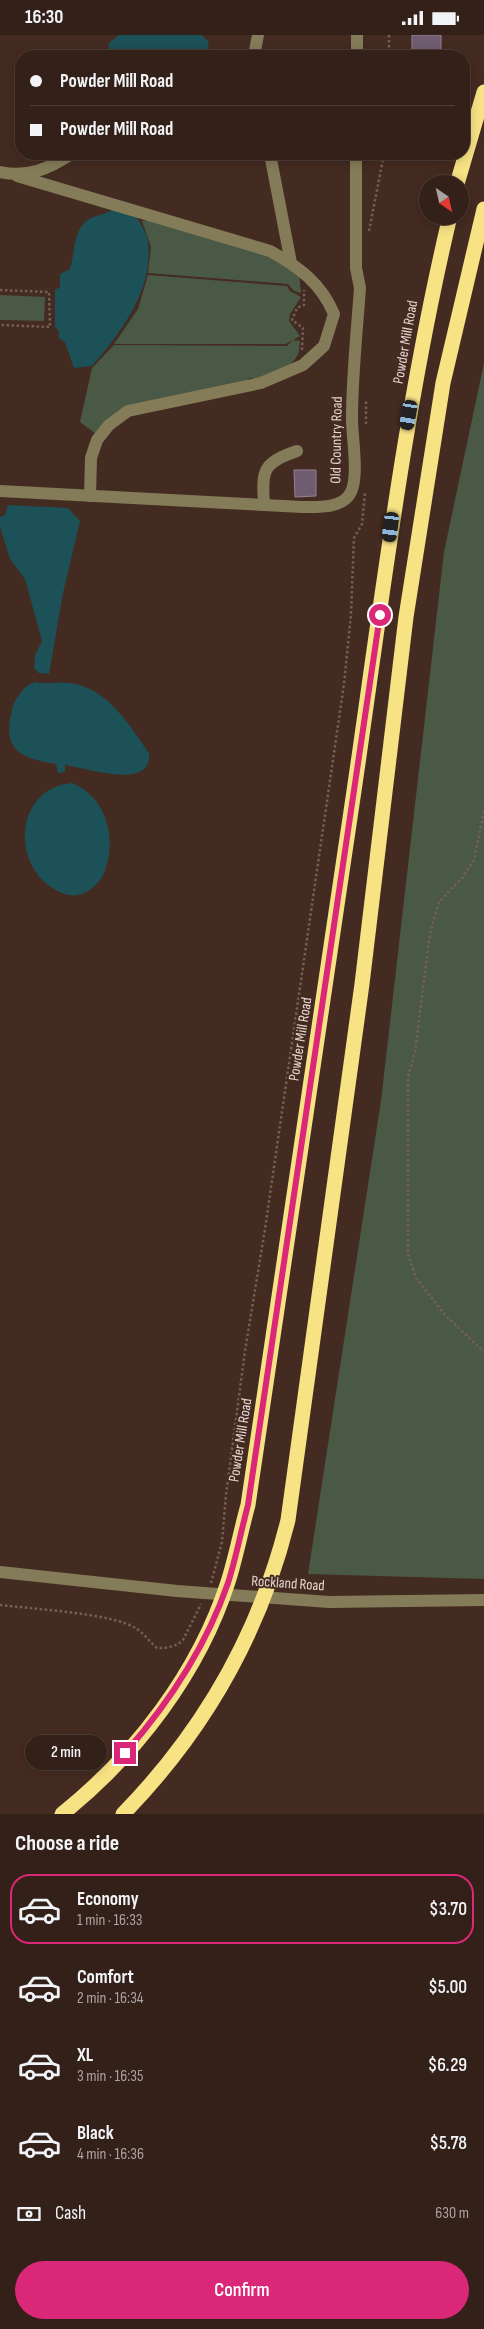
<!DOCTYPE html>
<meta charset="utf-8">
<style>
body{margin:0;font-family:"Sofia Sans Condensed",sans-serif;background:#3b2822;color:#f1f3f6;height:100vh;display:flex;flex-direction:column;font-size:19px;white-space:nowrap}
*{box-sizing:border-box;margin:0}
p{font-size:16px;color:#a9a3a2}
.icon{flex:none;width:28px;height:28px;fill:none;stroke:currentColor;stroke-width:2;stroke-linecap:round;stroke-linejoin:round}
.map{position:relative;height:1779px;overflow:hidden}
.panel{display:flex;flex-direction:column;background:#332019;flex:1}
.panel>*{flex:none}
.hud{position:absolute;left:15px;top:15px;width:455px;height:110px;border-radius:20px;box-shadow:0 2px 12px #0003,0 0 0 1px #4e3e38;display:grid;align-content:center;height:110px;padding:0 15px;background:#332019}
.needle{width:32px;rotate:146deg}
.controls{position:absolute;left:419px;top:140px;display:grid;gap:10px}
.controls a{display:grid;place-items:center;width:50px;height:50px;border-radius:50%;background:#332019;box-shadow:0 2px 12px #0003,0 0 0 1px #4e3e38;font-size:25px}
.end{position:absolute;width:22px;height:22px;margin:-11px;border:6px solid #db2777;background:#fff;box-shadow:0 0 0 2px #fff}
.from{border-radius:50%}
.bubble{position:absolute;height:35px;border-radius:18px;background:#332019;box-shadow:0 2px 12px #0003,0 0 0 1px #4e3e38;font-size:16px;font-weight:600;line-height:35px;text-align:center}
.car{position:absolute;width:15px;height:30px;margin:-15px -8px;border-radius:6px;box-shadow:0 0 4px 1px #0007;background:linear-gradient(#222 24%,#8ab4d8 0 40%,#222 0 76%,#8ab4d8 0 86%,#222 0)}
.hud b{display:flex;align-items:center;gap:18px;height:48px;font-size:19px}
.hud b+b{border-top:1px solid #4e3e38}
.hud i{width:12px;height:12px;background:#f1f3f6}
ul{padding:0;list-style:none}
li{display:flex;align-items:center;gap:15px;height:70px;margin:0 10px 8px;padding:0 5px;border:2px solid transparent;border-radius:20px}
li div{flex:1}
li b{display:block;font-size:19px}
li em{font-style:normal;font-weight:600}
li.active{border-color:#db2777}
li>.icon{width:45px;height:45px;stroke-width:1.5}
h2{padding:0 15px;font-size:22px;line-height:60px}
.pay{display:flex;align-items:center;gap:12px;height:55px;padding:0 15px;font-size:19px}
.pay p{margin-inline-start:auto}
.button{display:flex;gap:10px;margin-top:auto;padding:10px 15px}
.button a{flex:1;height:58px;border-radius:30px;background:#db2777;color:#fff;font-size:20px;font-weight:600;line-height:58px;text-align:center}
.status{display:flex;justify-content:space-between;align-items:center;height:35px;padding:0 25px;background:#332019;direction:ltr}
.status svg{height:14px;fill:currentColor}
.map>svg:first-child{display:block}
.green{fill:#4a5945}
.water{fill:#1b5157}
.building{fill:#6f5c71;stroke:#968298}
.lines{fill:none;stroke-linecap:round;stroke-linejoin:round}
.path{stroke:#755e55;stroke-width:2.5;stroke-dasharray:2.5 2.5;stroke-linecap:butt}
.minor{stroke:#847c58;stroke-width:12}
.highway{stroke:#f7e284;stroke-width:15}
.route{stroke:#db2777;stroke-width:6}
.labels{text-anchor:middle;stroke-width:4;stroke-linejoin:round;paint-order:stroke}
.street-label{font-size:15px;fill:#e6d5cf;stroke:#442b21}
</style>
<div class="status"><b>16:30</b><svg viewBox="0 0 49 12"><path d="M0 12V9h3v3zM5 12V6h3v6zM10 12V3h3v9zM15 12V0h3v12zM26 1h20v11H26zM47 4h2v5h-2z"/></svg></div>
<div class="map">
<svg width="484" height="1779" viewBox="0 0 484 1779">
<rect width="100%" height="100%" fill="#442b21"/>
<g class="green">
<path d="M157,184l113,34 29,20 2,20 -7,-2 -6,-7 -140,-11 3,-26 -9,-26z"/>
<path d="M148,240l139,11 3,5 11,6 -11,17 -1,7 11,15 -14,8h-172l24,-35z"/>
<path d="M0,260l45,2 -1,24 -44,-1z"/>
<path d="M293,305l7,1c-1,4 0,11 -3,15 -9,15 -31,26 -47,22l-9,5 -113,25 -32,26 -16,-12 12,-54 22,-23 173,1z"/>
<path d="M484,328v1216l-176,-5 73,-473 63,-549z"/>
</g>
<g class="water">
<path d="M119,0h83l6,6 1,10 -5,5h-96l1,-13z"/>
<path d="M114,173l21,7c5,8 12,18 13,28 6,46 -28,91 -56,123l-18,2 -9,-26 -6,-4v-7l-4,-4v-37l5,-3v-13l10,-5c5,-16 3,-40 19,-50 8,-5 19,-4 25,-11z"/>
<path d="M8,470l60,3 12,13 -17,72 -14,81 -10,-1 -5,-5 1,-13 7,-14 -17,-62 -15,-20 -10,-32v-10l5,-2z"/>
<path d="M36,647c10,3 23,-1 34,1 38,5 59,42 79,70 4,38 -62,15 -84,12v7l-7,1 -2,-9c-40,-6 -56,-17 -42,-61 6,-10 10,-18 22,-21z"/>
<path d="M72,748c36,14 47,61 30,94 -4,7 -12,14 -20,17 -9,3 -18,1 -26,-4 -46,-25 -41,-102 16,-107z"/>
</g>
<g class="building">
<rect x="412" y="0" width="29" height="20"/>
<path d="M294,435h22v26l-21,1z"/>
</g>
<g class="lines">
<g class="path">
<path d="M389,0v21"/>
<path d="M369,196l15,-77"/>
<path d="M0,255l49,2 1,35 -50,-2"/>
<path d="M302,315l1,-22 -11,-8 5,-12 7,-3v-15"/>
<path d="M366,389v-25"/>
<path d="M484,776l-10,49 -12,18 -23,24 -9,31 -15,119 -7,25v177l8,24 29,37 39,37"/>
<path d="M211,1548l11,-41 4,-47 19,-144 20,-122 79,-545 7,-70 3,-76 8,-14 3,-32"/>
<path d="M0,1570c31,4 114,8 137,24 7,5 13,13 20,19 10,0 19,-1 26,-8l18,-36"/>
</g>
<g class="minor">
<path d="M254,21l4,-21"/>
<path d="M357,21v-21"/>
<path d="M270,119l21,109"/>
<path d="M0,137c27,6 49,-3 71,-18"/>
<path d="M17,141l253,75c29,16 51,32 64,63l-10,32 -21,19 -42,18 -133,28 -19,14 -12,15 -6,18 -1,38"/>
<path d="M0,456l302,16c15,0 41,2 49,-15 8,-16 1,-55 1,-73 0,-44 5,-88 8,-131l-4,-20v-114"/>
<path d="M264,470c-2,-35 -2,-42 33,-54"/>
<path d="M0,1537l177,19 152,11 155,-2"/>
</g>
<g class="highway">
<path d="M457,149l27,-92"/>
<path d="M62,1779c74,-59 137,-142 166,-232 8,-25 13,-52 20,-77 36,-238 72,-476 106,-714 28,-192 51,-385 96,-575"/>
<path d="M123,1779c81,-83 137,-181 165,-294l74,-536 44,-367 37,-234 41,-174"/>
</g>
</g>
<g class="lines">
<path class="route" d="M125,1718c44,-50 81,-106 103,-170 8,-25 13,-52 20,-78l132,-890"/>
</g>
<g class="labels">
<g class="street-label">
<text transform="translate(405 307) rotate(-80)" y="5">Powder Mill Road</text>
<text transform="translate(336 405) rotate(-89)" y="5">Old Country Road</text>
<text transform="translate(300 1004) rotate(-81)" y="5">Powder Mill Road</text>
<text transform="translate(240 1405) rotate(-81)" y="5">Powder Mill Road</text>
<text transform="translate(288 1548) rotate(4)" y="5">Rockland Road</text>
</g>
</g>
</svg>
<div class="controls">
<a><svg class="needle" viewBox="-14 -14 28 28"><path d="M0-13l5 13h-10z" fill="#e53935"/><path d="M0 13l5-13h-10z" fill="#a9a3a2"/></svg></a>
</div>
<i class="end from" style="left:380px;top:580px"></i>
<i class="end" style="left:125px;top:1718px"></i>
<div class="bubble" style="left:25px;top:1700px;width:82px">2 min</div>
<i class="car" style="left:409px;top:380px;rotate:190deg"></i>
<i class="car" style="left:391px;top:492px;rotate:187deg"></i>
<div class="hud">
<b><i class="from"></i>Powder Mill Road</b>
<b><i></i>Powder Mill Road</b>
</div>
</div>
<section class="panel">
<h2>Choose a ride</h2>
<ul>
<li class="active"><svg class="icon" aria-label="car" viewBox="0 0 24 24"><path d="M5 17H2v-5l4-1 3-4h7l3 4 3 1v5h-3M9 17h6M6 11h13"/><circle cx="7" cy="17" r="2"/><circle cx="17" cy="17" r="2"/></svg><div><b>Economy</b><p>1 min · 16:33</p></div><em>$3.70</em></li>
<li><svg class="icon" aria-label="car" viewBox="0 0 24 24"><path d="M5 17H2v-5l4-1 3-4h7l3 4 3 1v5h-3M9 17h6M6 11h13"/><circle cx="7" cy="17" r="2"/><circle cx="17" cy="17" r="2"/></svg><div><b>Comfort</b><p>2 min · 16:34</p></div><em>$5.00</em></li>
<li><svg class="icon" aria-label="car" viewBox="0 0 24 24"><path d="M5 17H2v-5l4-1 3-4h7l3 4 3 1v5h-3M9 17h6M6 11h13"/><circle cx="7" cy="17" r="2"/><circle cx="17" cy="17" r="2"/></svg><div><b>XL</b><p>3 min · 16:35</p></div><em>$6.29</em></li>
<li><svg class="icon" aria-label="car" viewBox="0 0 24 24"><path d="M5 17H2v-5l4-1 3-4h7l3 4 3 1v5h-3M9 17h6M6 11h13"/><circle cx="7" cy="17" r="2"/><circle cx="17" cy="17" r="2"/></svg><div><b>Black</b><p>4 min · 16:36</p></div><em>$5.78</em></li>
</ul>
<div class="pay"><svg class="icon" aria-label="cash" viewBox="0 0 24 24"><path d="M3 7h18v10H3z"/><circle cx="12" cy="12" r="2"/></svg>Cash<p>630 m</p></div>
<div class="button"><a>Confirm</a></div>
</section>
